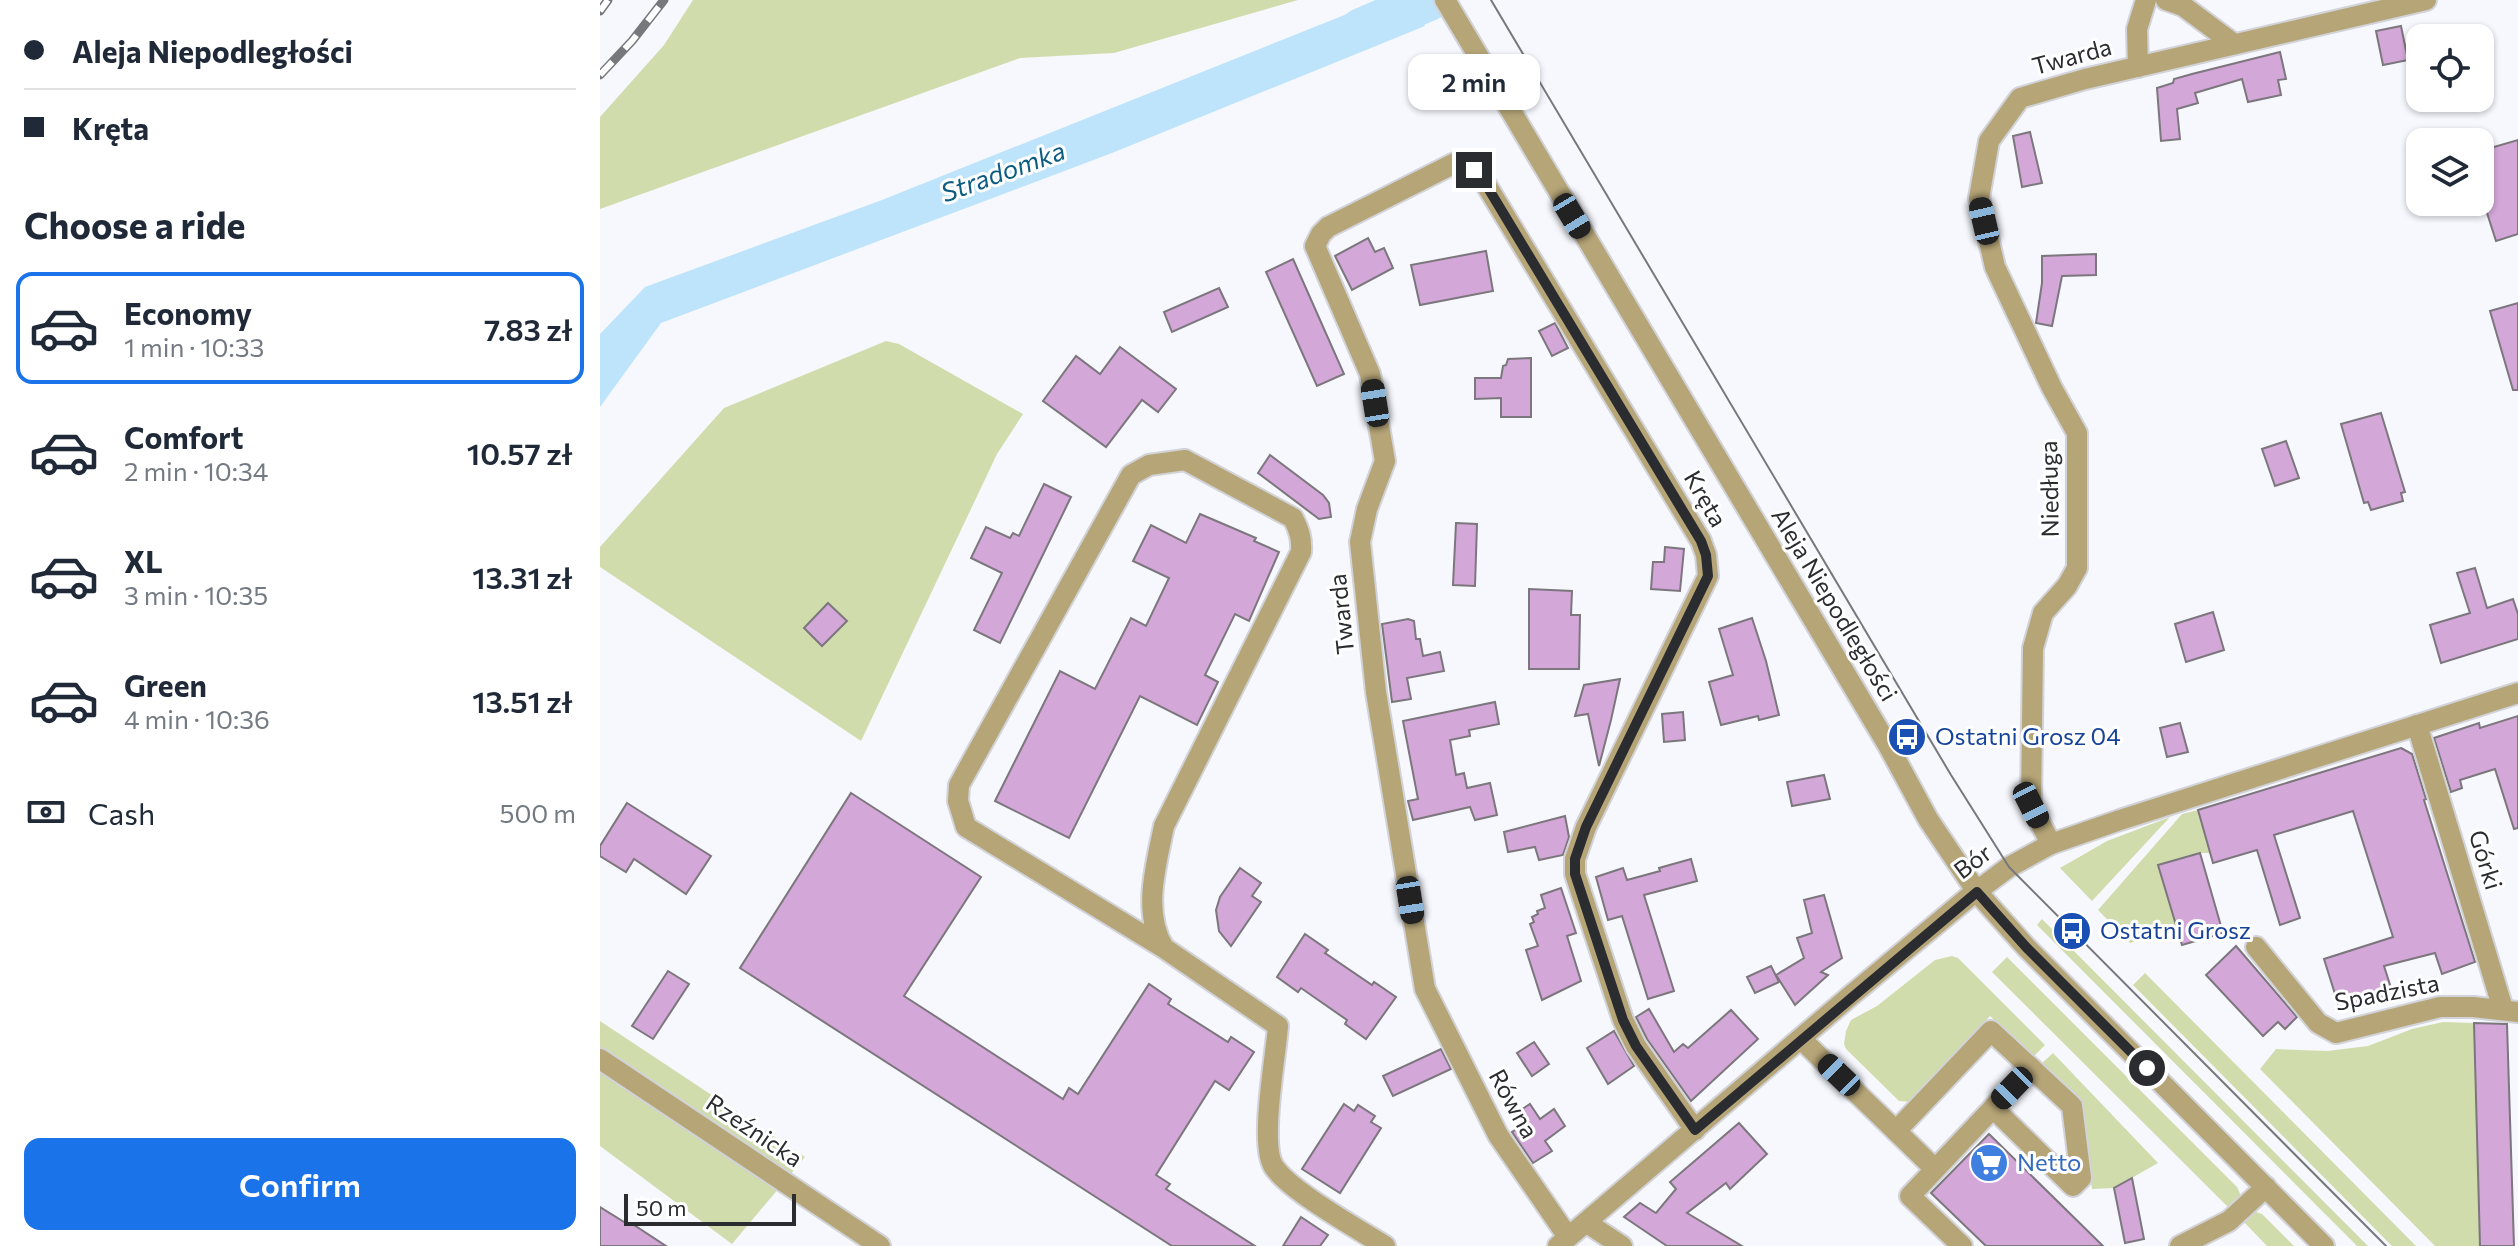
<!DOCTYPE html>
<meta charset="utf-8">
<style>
body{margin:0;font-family:Commissioner,sans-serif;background:#f2f2f3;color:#1f2937;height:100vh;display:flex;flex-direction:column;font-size:30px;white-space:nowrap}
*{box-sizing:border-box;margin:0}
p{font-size:26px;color:#747a83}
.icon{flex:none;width:44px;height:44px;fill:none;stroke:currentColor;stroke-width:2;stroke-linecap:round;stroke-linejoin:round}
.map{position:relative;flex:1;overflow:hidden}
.sheet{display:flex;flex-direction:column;background:#fff;width:600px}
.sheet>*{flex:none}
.top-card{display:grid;align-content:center;height:176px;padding:0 24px;background:#fff}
.controls{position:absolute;left:1806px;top:24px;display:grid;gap:16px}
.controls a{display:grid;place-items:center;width:88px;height:88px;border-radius:16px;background:#fff;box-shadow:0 2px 6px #0004;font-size:40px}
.scale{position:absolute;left:24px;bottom:20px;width:172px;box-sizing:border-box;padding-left:8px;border:4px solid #2b2c2f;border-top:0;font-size:22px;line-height:28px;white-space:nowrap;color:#2b2c2f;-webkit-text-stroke:6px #fff;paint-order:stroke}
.end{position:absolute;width:36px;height:36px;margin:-18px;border:10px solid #2b2c2f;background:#fff;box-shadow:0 0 0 4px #fff}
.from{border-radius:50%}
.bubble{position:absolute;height:56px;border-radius:16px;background:#fff;box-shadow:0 2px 6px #0004;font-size:26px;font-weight:600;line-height:56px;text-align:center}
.car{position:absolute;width:24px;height:48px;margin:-24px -12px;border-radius:10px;box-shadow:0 0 6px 2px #0007;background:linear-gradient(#222 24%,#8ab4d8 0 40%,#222 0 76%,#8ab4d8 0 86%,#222 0)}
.top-card b{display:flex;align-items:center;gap:28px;height:76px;font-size:30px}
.top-card b+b{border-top:2px solid #e0e1e3}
.top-card i{width:20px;height:20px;background:#1f2937}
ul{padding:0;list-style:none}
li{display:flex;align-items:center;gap:24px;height:112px;margin:0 16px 12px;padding:0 8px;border:4px solid transparent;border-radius:16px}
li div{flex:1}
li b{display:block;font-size:30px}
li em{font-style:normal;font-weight:600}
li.on{border-color:#1a73e8}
li>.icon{width:72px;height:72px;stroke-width:1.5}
h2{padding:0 24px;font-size:36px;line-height:96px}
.pay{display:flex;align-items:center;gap:20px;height:88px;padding:0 24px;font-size:30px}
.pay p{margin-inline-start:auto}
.button{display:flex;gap:16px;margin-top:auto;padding:16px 24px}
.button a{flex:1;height:92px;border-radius:16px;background:#1a73e8;color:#fff;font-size:32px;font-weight:600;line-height:92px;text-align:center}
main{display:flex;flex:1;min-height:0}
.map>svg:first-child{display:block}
.green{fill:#d1dcac}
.water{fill:#bee4fb}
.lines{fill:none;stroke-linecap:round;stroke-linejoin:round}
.river{stroke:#bee4fb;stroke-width:42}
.building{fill:#d4a7d9;stroke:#7c767d;stroke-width:2}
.minor-casing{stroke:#d1d3d8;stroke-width:24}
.minor{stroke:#b6a577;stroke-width:20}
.tram{stroke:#77787c;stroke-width:2}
.rail-casing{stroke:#77787c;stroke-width:9}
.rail{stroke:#fff;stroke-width:6;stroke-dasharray:18;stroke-linecap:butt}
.route{stroke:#2b2c2f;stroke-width:10}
.labels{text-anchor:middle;stroke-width:6;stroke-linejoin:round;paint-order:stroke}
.street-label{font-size:24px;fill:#2b2c2f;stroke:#fff}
.transit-label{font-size:24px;fill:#164399;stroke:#fff;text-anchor:start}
.shop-label{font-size:24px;fill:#366cbe;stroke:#fff;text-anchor:start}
.water-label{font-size:26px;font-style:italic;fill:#0b5c80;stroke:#fff}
</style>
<main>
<section class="sheet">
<div class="top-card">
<b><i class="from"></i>Aleja Niepodległości</b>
<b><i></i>Kręta</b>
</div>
<h2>Choose a ride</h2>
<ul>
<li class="on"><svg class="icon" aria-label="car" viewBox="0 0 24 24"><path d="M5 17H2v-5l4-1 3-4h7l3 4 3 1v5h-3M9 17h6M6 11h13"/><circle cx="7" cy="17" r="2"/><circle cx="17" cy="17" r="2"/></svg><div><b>Economy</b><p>1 min · 10:33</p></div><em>7.83 zł</em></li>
<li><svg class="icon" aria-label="car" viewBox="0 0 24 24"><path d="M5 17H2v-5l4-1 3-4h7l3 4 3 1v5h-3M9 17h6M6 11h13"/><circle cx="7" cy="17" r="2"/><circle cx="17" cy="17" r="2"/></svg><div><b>Comfort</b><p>2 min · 10:34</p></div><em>10.57 zł</em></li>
<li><svg class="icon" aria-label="car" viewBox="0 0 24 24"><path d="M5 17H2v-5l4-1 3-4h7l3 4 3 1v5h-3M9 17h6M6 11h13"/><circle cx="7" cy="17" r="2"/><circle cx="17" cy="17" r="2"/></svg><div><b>XL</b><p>3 min · 10:35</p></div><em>13.31 zł</em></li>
<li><svg class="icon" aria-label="car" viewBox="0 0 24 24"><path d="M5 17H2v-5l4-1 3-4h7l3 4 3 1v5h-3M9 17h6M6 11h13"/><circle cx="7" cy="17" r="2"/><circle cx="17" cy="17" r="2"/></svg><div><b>Green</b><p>4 min · 10:36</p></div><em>13.51 zł</em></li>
</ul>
<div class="pay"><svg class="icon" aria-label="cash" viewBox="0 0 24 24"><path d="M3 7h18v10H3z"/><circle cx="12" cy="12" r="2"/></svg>Cash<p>500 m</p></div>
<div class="button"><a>Confirm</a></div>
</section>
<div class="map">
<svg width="1918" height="1246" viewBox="0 0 1918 1246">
<rect width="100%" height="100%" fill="#f6f8fd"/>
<g class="green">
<path d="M93,0h605l-184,53 -94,5 -420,151v-92l64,-72z"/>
<path d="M286,341l13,3 124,70 -26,40 -136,287 -261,-174v-20l124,-139z"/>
<path d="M1598,810l12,43h-10l-41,12 18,60 -17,4 1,4 -31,10 -32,-33 84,-96z"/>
<path d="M1570,817l-78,84 -32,-33 47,-27z"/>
<path d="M1442,919l326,327h-11l-320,-321z"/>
<path d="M1352,956l6,2 87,87 -12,12 -43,-41 -79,86 -12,-1 -53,-52 -2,-5 2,-13 5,-11 26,-14 58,-46z"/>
<path d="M1407,957l230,230 4,9 -10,14 -239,-238z"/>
<path d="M1545,973l271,273h-24l-259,-261z"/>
<path d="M0,1021l205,136 -73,87 -132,-98z"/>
<path d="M1843,1022l31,1 6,223h-45l-175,-177 16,-20 51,2 41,-5 44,-17z"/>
<path d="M1453,1053l105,110 -44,25 -22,1 -13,-88 -38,-37z"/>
<path d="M1653,1211l9,3 32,32h-27l-26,-27z"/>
</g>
<path class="water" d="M782,0h28l15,26 -313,127 -451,170 -61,84v-73l45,-47 237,-87z"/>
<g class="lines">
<path class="river" d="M761,29l68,-29"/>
</g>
<g class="building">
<path d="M1801,26l7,34 -25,5 -7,-34z"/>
<path d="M1680,52l6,27 -8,1 3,15 -33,7 -6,-23 -47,14 3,10 -21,6 3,30 -19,2 -4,-53 16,-5 1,-4 18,-5z"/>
<path d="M1430,132l12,51 -20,4 -9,-51z"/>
<path d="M1918,140v94l-22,7 -16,-50v-40z"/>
<path d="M768,238l7,14 9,-4 9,20 -41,22 -17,-34z"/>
<path d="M886,251l7,40 -73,14 -9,-40z"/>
<path d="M1496,254v21l-34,1 -10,50 -16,-3 6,-40v-27z"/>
<path d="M693,259l51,115 -27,12 -51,-114z"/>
<path d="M619,288l9,19 -56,25 -8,-20z"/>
<path d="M1918,303v87h-5l-23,-79z"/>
<path d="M955,323l13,25 -16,8 -13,-25z"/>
<path d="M520,347l56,42 -18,23 -16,-12 -36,47 -63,-46 33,-45 24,18z"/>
<path d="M931,358v59h-30v-19l-26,1v-21h26l2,-12 3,-1 2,-6z"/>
<path d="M1781,413l24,79 -4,1 2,8 -32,9 -3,-8 -4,1 -23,-79z"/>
<path d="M1686,441l13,37 -24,8 -13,-37z"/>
<path d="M670,455l53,40 6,8 2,14 -12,2 -61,-46z"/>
<path d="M444,484l27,13 -71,146 -26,-13 28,-57 -31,-15 15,-31 24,11 3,-5 6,3z"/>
<path d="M600,514l56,24 -2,3 25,11 -30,69 -14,-7 -30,61 13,7 -21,43 -57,-29 -71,142 -74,-37 65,-130 35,18 36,-71 15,8 23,-48 -36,-17 18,-36 35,18z"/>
<path d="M856,523l21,1 -2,62 -22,-1z"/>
<path d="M1065,547l19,2 -4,42 -29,-2 2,-27h11z"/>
<path d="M1875,568l12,40 26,-9 5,15v25l-77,24 -11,-38 40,-12 -13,-40z"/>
<path d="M929,589l43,2 -1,24h9l-1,54h-50z"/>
<path d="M228,603l19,18 -25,25 -18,-18z"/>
<path d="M1613,612l11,38 -38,12 -11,-38z"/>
<path d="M1152,618l14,43 13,54 -20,5 -1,-4 -37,9 -12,-43 24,-7 -14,-46z"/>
<path d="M808,619l6,2 2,18h4l3,17 17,-4 4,19 -37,7 4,21 -19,3 -10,-78z"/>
<path d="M1020,679l-9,41 -12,46 -11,-52 -13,2 9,-31z"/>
<path d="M895,702l4,22 -30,6 1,6 -20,4 6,35 8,-2 3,15 23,-5 7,32 -22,5 -5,-13 -57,13 -5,-19 10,-2 -15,-78z"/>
<path d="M1083,712l2,28 -21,2 -2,-28z"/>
<path d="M1918,716v112l-4,1 -19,-60 -35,11 2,8 -11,4 -17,-54 45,-15 1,5z"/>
<path d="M1580,723l8,29 -21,5 -7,-29z"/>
<path d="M1801,748l11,6 14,45 -2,1 51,162 -33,12 -7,-21 -51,13 9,28 -53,16 -16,-51 69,-22 -40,-126 -79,24 26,83 -20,7 -23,-75 -44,13 -15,-53z"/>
<path d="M1224,775l6,24 -38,7 -5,-24z"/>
<path d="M251,793l130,84 -77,119 159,103 6,-11 9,6 71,-110 22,15 -3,5 60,38 3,-5 23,15 -25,38 -14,-9 -59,94 14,9 -4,5 89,57h-83l-432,-278z"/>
<path d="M27,803l84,53 -25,38 -52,-35 -8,13 -26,-16v-10z"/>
<path d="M965,816l4,21 -6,18 -24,5 -4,-13 -27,5 -4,-20z"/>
<path d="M1600,853l23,80 -41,12 -24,-80z"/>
<path d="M1091,859l6,22 -53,14 30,96 -26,8 -26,-83 -14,4 -12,-43 27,-9 4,12 33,-9 -1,-3z"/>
<path d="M640,868l21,15 -9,13 9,6 -30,44 -12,-15 -3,-21 4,-13z"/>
<path d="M961,888l15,45 -9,3 14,45 -39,19 -16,-50 12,-4 -8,-22 4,-2 -2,-5 6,-3 -1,-3 8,-3 -4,-13z"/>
<path d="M1224,895l18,63 -21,14 7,3 -33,30 -19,-30 28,-17 -7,-20 15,-5 -8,-33z"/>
<path d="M705,934l23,16 -3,3 47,32 2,-3 22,15 -30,42 -21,-15 2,-4 -46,-32 -3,4 -21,-15z"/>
<path d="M1636,946l61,71 -12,12 -7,-7 -15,14 -57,-61z"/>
<path d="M1171,966l8,16 -24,11 -8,-16z"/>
<path d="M68,971l21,13 -36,55 -21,-13z"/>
<path d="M1049,1009l25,43 9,-8 5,4 43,-38 27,29 -67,62 -44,-62 -11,-22z"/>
<path d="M1874,1023l33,1 7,222h-34z"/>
<path d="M1014,1031l20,35 -26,18 -21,-36z"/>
<path d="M934,1042l15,22 -17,12 -15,-23z"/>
<path d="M841,1049l10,20 -58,27 -10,-20z"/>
<path d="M744,1104l10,7 4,-6 17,11 -4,6 10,6 -41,65 -38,-24z"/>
<path d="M930,1104l10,15 14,-10 11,17 -20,15 7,10 -19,12 -21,-31 9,-6 -8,-11z"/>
<path d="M1139,1123l28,31 -37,35 -4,-6 -39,30 55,33h-75l-43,-29 16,-14 16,10 20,-24 -6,-7z"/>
<path d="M1389,1134l114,112h-117l-55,-53z"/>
<path d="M1532,1178l12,61 -19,4 -11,-55z"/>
<path d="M0,1207l29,18 2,-2 35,23h-66z"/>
<path d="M701,1217l27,18 -8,11h-37z"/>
</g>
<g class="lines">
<defs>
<g id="minor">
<path d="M845,0l444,747 39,72 49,73 49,55 298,299"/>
<path d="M1566,0l17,6 51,38"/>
<path d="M1538,67l-1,-38 9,-29"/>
<path d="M1817,725l86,284"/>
<path d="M1451,844l-20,-39 2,-157 10,-35 24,-27 10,-18v-135l-25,-45 -57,-121 -16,-69 10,-57 31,-43 65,-19 341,-79"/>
<path d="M1656,947l62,76 18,10 104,-26h33l45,5"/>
<path d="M564,948c-22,-35 -8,-83 0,-122l137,-274c1,-14 -2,-22 -8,-34l-108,-58 -36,5 -18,10 -172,310 -1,16 8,26 198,121 114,78c-2,29 -19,119 -4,141 16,24 84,62 111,79"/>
<path d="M1201,1039l95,92"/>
<path d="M0,1059l280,187"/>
<path d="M1393,1108l38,-40"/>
<path d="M1335,1169l-39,-38 95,-100 81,75 9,72 -8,8 -80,-78 -83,88 52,50"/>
<path d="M987,1223l35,23"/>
<path d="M968,1237l-70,-102 -73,-146 -49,-297 -16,-150 7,-33 18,-48 -15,-87 -55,-128 6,-12 7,-7 127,-64h9l18,15 219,363 5,14 2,21 -122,251 -11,32v15l48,146 13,26 59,84"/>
<path d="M958,1246l291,-249 120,-100 40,-30 42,-23 69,-24 398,-127"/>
<path d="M1580,1246l49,-25 37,-34"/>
</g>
</defs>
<use href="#minor" class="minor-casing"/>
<use href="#minor" class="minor"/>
<path class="tram" d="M891,0l460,775 58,92 377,379"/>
<defs>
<g id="rail">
<path d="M0,11l8,-11"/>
<path d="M0,75l32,-34 32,-41"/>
</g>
</defs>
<use href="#rail" class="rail-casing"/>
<use href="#rail" class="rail"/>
</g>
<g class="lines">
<path class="route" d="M874,170l8,8 219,363 5,14 2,21 -122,251 -11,32v15l48,146 13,26 59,84 282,-238 49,55 121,121"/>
</g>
<defs>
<symbol id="bus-disc" viewBox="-11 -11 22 22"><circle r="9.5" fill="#1a4fb4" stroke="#fff"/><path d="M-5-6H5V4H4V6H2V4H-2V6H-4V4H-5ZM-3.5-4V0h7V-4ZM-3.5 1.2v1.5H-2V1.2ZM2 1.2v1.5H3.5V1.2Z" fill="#fff"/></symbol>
<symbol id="supermarket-disc" viewBox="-11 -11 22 22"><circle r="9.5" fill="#3f7fe0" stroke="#fff"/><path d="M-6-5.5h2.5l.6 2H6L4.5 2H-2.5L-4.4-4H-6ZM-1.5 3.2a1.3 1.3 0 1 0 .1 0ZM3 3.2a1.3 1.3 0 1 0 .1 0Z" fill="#fff"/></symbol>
</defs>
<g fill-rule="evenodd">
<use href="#bus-disc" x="1285" y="715" width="44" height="44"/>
<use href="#bus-disc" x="1450" y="909" width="44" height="44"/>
<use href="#supermarket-disc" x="1367" y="1141" width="44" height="44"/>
</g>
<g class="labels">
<g class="street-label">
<text transform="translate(1472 57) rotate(-15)" y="8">Twarda</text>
<text transform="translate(1450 489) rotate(-91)" y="8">Niedługa</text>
<text transform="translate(1105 499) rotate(60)" y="8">Kręta</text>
<text transform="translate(1234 605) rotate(59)" y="8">Aleja Niepodległości</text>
<text transform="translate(742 614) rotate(-96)" y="8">Twarda</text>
<text transform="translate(1885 860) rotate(73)" y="8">Górki</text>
<text transform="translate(1373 862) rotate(-37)" y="8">Bór</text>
<text transform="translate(1787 993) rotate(-11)" y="8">Spadzista</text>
<text transform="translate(913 1104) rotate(61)" y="8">Równa</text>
<text transform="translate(154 1131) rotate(34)" y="8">Rzeźnicka</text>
</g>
<g class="transit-label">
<text x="1335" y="745">Ostatni Grosz 04</text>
<text x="1500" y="939">Ostatni Grosz</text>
</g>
<g class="shop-label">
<text x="1417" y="1171">Netto</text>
</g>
<g class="water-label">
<text transform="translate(403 172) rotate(-20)" y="9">Stradomka</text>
</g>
</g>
</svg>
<div class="controls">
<a><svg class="icon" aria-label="locate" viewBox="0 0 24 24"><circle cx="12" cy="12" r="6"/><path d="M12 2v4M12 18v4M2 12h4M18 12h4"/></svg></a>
<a><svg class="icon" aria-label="layers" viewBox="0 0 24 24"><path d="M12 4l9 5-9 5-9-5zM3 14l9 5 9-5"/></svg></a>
</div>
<div class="scale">50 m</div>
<i class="end from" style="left:1547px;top:1068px"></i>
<i class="end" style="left:874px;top:170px"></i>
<div class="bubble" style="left:808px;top:54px;width:132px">2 min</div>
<i class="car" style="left:972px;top:216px;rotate:149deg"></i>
<i class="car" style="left:1384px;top:221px;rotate:347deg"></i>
<i class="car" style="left:775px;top:403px;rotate:351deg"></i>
<i class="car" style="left:1431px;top:805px;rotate:153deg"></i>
<i class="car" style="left:810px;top:900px;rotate:171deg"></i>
<i class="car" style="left:1239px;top:1075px;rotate:314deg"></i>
<i class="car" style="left:1412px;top:1088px;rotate:224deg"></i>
</div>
</main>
